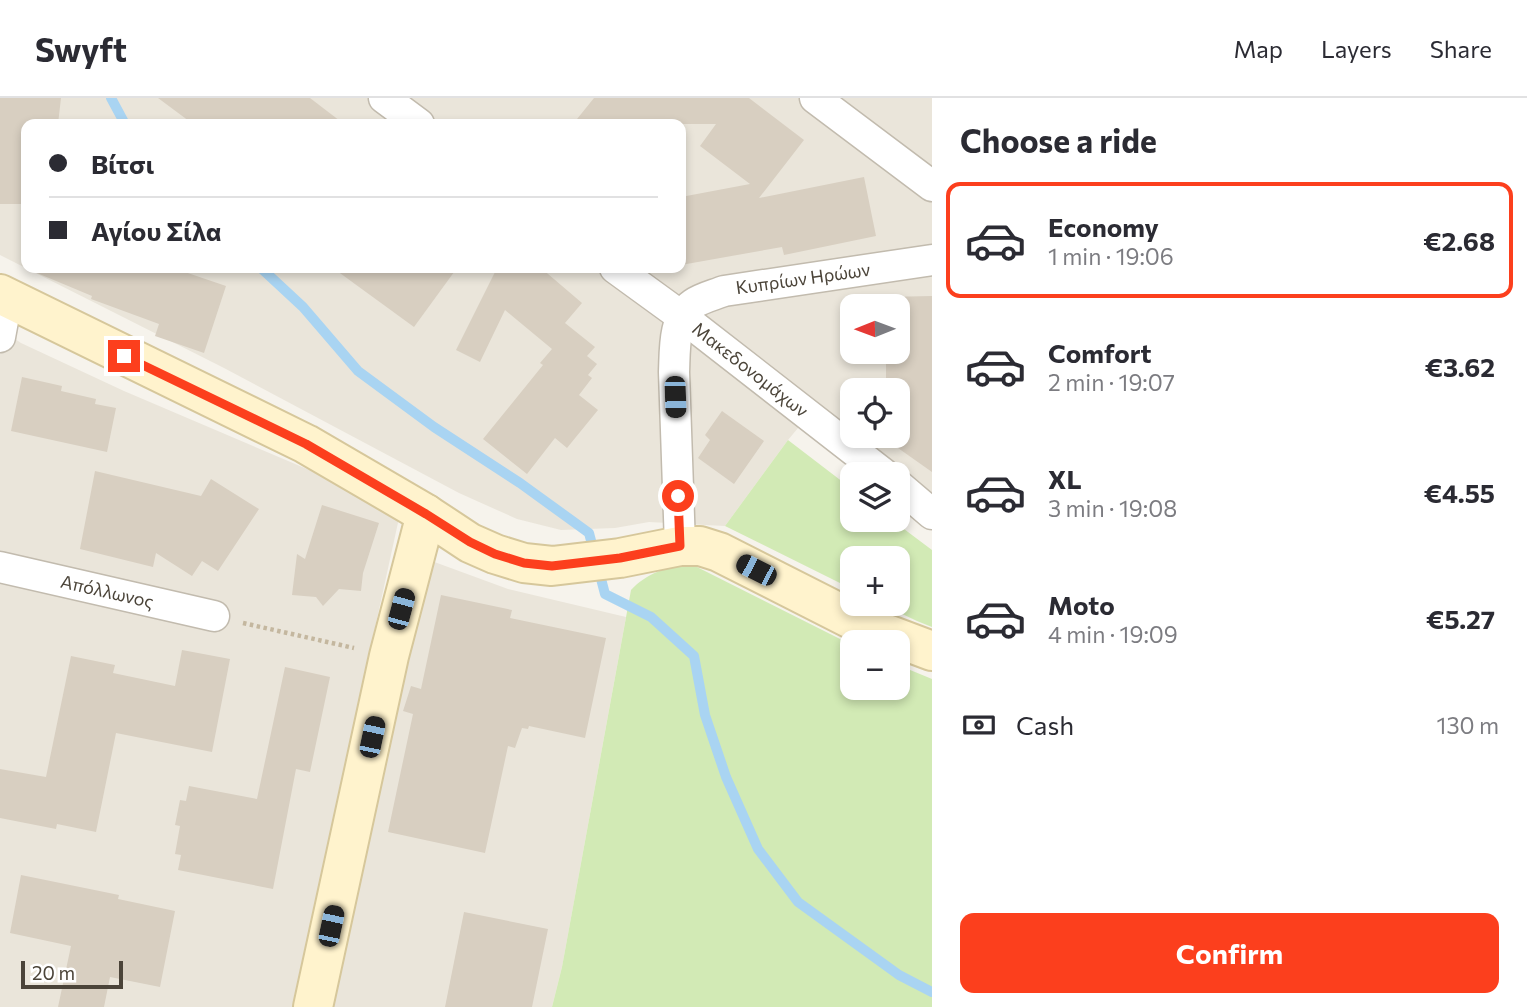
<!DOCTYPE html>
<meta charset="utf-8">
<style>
body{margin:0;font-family:Commissioner,sans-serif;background:#f2f2f3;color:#2b2b33;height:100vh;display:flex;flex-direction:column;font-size:26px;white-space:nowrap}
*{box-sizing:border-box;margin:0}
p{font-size:23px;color:#7c7c81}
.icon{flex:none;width:38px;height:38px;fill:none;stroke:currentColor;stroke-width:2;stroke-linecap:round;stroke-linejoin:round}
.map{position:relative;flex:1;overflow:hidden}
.details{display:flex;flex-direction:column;background:#fff;width:595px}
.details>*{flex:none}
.hud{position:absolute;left:21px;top:21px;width:665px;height:154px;border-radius:14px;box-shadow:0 4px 10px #0003;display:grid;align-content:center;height:154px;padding:0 28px;background:#fff}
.needle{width:46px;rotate:269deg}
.buttons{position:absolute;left:840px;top:196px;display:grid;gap:14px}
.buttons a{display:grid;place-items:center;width:70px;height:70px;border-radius:14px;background:#fff;box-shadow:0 4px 10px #0003;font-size:35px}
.scale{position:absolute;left:21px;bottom:18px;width:102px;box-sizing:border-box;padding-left:7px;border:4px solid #4b4439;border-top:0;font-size:19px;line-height:24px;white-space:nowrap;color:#4b4439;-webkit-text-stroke:5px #fff;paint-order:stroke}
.end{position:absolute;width:32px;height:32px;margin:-16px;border:9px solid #fc3f1d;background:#fff;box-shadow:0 0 0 4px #fff}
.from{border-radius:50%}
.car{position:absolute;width:21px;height:42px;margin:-21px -10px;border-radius:9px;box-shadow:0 0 5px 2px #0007;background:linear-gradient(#222 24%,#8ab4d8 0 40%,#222 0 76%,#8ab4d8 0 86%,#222 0)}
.hud b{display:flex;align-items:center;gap:24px;height:66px;font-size:26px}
.hud b+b{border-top:2px solid #e1e1e2}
.hud i{width:18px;height:18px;background:#2b2b33}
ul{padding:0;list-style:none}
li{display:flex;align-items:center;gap:21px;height:116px;margin:0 14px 10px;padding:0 14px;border:4px solid transparent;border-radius:14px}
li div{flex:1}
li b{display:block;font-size:26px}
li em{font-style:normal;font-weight:700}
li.active{border-color:#fc3f1d}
li>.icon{width:63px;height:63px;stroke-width:1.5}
h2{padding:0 28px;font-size:32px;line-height:84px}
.pay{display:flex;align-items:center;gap:18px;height:77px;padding:0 28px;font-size:26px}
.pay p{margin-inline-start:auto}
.action{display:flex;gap:14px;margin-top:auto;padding:14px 28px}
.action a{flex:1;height:80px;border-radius:14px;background:#fc3f1d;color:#fff;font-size:28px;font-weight:700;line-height:80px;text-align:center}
header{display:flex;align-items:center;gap:42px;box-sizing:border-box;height:98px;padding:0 35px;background:#fff;border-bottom:2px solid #e1e1e2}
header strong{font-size:33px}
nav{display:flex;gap:38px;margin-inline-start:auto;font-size:24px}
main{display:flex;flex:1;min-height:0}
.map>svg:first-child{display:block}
.residential{fill:#eae5da;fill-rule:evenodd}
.green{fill:#d2eab5}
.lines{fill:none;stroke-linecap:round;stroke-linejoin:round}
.stream{stroke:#a9d4f2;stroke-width:10}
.building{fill:#d8cfc1}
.street-casing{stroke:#c2bbae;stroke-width:33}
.secondary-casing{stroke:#d6c79b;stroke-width:42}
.path{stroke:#c4b79f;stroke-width:4.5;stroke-dasharray:3.5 3.5;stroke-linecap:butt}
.street{stroke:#fff;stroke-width:30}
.secondary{stroke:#fff3cd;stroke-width:38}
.route{stroke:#fc3f1d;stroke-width:9}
.labels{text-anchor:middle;stroke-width:7;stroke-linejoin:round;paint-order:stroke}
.street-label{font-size:18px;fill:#4b4439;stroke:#fff}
</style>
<header>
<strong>Swyft</strong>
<nav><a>Map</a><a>Layers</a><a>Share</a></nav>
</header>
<main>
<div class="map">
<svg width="932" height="909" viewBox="0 0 932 909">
<rect width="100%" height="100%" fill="#f6f3ec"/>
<g class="residential">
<path d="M0,0h932v406l-119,-94 -25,30 -63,86 -76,-4 -34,6 -54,2 -44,-11 -58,-26 -235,-125 -224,-113zM26,26h655v144h-655zM852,208h46v46h-46zM852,292h46v46h-46z"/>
<path d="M0,231l21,14 103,48 277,118 -109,498h-292z"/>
<path d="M429,462l79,29 118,28 -64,350 -10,40h-222z"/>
</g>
<g class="green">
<path d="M788,342l64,49v31h40l40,30v77l-15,-6 -36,-17h17v-46h-46v31l-127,-63z"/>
<path d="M689,465l163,82v43h46v-23l34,14v328h-380l10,-40 69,-377c16,-17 36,-23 58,-27z"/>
</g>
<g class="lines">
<g class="stream">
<path d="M111,0l14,26"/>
<path d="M261,170l42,39 55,64 76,56 86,56 69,50 16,61 46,23 43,39 11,59 21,62 32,72 40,53 101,73 33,17"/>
</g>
</g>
<g class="building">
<path d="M0,0h61l-3,26h-32v80h-26z"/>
<path d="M158,0h152l34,26h-151z"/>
<path d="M594,0h155l55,42 -45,58 105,-21 12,59 -92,19 -2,-8 -101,18v-68l69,-13 -50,-38 16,-22h-143z"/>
<path d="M25,170h148l53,18 -22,67 -49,-17 4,-12 -68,-25 1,-3z"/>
<path d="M333,170h124l-43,59z"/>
<path d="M497,170h44l41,35 -17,20 30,24 -8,9 10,8 -9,11 4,3 -13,17 19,15 -31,38 -12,-10 -28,36 -44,-35 60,-74 -3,-2 12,-14 -47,-39 -25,52 -24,-12z"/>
<path d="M932,198v176l-34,-24v-69l-12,1v-28h12v-46h-13v-9z"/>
<path d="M22,279l40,9 -1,5 35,8 -1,5 21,4 -9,44 -96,-21z"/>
<path d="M722,313l42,30 -30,43 -36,-26 12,-18 -5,-5z"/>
<path d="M95,373l106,25 10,-17 48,30 -41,62 -16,-10 -10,15 -36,-23 -3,14 -73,-18z"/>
<path d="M322,407l57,18 -16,50 -2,18 -22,-2 -16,17 -7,-9 -24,-2 5,-41 8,5z"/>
<path d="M441,497l71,15 -2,8 96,20 -21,100 -56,-12 -1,3 -6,-1 -7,20 -7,-2 -23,107 -97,-21 25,-118 -10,-3 8,-25 10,3z"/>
<path d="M182,552l48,9 -18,93 -96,-19 -20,99 -39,-8 -1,5 -56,-11v-49l46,8 25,-121 44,9 -2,8 62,13z"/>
<path d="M285,569l45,10 -20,95 -14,-3 -23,120 -95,-19 3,-15 -6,-1 5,-28 -5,-1 5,-25 6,1 3,-15 68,13z"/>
<path d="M21,777l98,20 -1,4 57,12 -15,76 -50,-10 -6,30h-46l13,-61 -61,-13z"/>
<path d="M464,814l84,17 -16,78h-87z"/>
</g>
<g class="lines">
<defs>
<g id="street">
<path d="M384,0l35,26"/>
<path d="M815,0l117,88"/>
<path d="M615,170l66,48 203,158"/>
<path d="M0,239l7,-38"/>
<path d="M898,387l34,29"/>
<path d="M680,448l-6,-174c1,-22 -1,-54 19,-68 8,-6 21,-9 31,-13l208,-31"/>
<path d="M0,469l214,49"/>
</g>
<g id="secondary">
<path d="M0,196l306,150 120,70 44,29 25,11 29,9 28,3 68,-8 60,-12h20l19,6 144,73 69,26"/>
<path d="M313,909l76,-351 37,-142"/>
</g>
</defs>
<use href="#street" class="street-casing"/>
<use href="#secondary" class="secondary-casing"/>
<path class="path" d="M243,525l111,25"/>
<use href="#street" class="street"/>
<use href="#secondary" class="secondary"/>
</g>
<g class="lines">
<path class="route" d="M124,258l182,88 120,70 44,28 25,12 29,9 28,3 68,-8 60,-12 -2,-50"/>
</g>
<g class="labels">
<g class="street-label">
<text transform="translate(803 181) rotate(-8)" y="6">Κυπρίων Ηρώων</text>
<text transform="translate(750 272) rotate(38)" y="6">Μακεδονομάχων</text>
<text transform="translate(107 494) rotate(13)" y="6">Απόλλωνος</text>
</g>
</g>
</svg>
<div class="buttons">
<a><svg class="needle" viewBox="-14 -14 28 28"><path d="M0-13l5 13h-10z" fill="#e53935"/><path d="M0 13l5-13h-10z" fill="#7c7c81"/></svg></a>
<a><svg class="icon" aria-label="locate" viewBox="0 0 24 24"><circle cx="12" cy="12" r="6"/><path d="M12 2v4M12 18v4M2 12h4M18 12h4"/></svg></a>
<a><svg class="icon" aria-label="layers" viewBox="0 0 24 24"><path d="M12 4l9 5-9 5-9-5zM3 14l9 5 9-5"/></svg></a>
<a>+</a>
<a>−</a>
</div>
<div class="scale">20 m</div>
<i class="end from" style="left:678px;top:398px"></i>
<i class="end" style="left:124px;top:258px"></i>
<i class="car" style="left:675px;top:299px;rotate:178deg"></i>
<i class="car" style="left:756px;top:472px;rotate:297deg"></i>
<i class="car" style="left:401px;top:511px;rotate:15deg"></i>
<i class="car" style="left:372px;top:639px;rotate:12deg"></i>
<i class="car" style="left:331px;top:828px;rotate:12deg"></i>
<div class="hud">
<b><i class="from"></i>Βίτσι</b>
<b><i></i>Αγίου Σίλα</b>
</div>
</div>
<section class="details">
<h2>Choose a ride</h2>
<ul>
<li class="active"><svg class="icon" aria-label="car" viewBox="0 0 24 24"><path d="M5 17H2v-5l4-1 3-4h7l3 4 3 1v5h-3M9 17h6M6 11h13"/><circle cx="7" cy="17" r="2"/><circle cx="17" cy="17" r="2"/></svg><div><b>Economy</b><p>1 min · 19:06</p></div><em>€2.68</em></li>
<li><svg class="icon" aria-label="car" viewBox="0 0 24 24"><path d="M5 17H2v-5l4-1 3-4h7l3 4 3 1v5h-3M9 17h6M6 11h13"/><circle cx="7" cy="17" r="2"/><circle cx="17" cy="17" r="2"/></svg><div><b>Comfort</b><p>2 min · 19:07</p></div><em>€3.62</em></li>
<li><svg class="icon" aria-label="car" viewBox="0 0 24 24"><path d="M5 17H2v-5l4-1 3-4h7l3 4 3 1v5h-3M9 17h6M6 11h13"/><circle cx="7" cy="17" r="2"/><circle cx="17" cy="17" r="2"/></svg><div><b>XL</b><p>3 min · 19:08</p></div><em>€4.55</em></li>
<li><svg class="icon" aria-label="car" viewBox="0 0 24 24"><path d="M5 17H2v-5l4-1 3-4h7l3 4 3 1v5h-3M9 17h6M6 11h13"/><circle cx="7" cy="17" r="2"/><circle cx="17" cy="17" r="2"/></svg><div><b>Moto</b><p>4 min · 19:09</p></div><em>€5.27</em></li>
</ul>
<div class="pay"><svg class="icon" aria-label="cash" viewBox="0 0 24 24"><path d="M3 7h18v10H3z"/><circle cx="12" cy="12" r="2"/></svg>Cash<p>130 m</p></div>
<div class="action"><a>Confirm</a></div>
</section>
</main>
